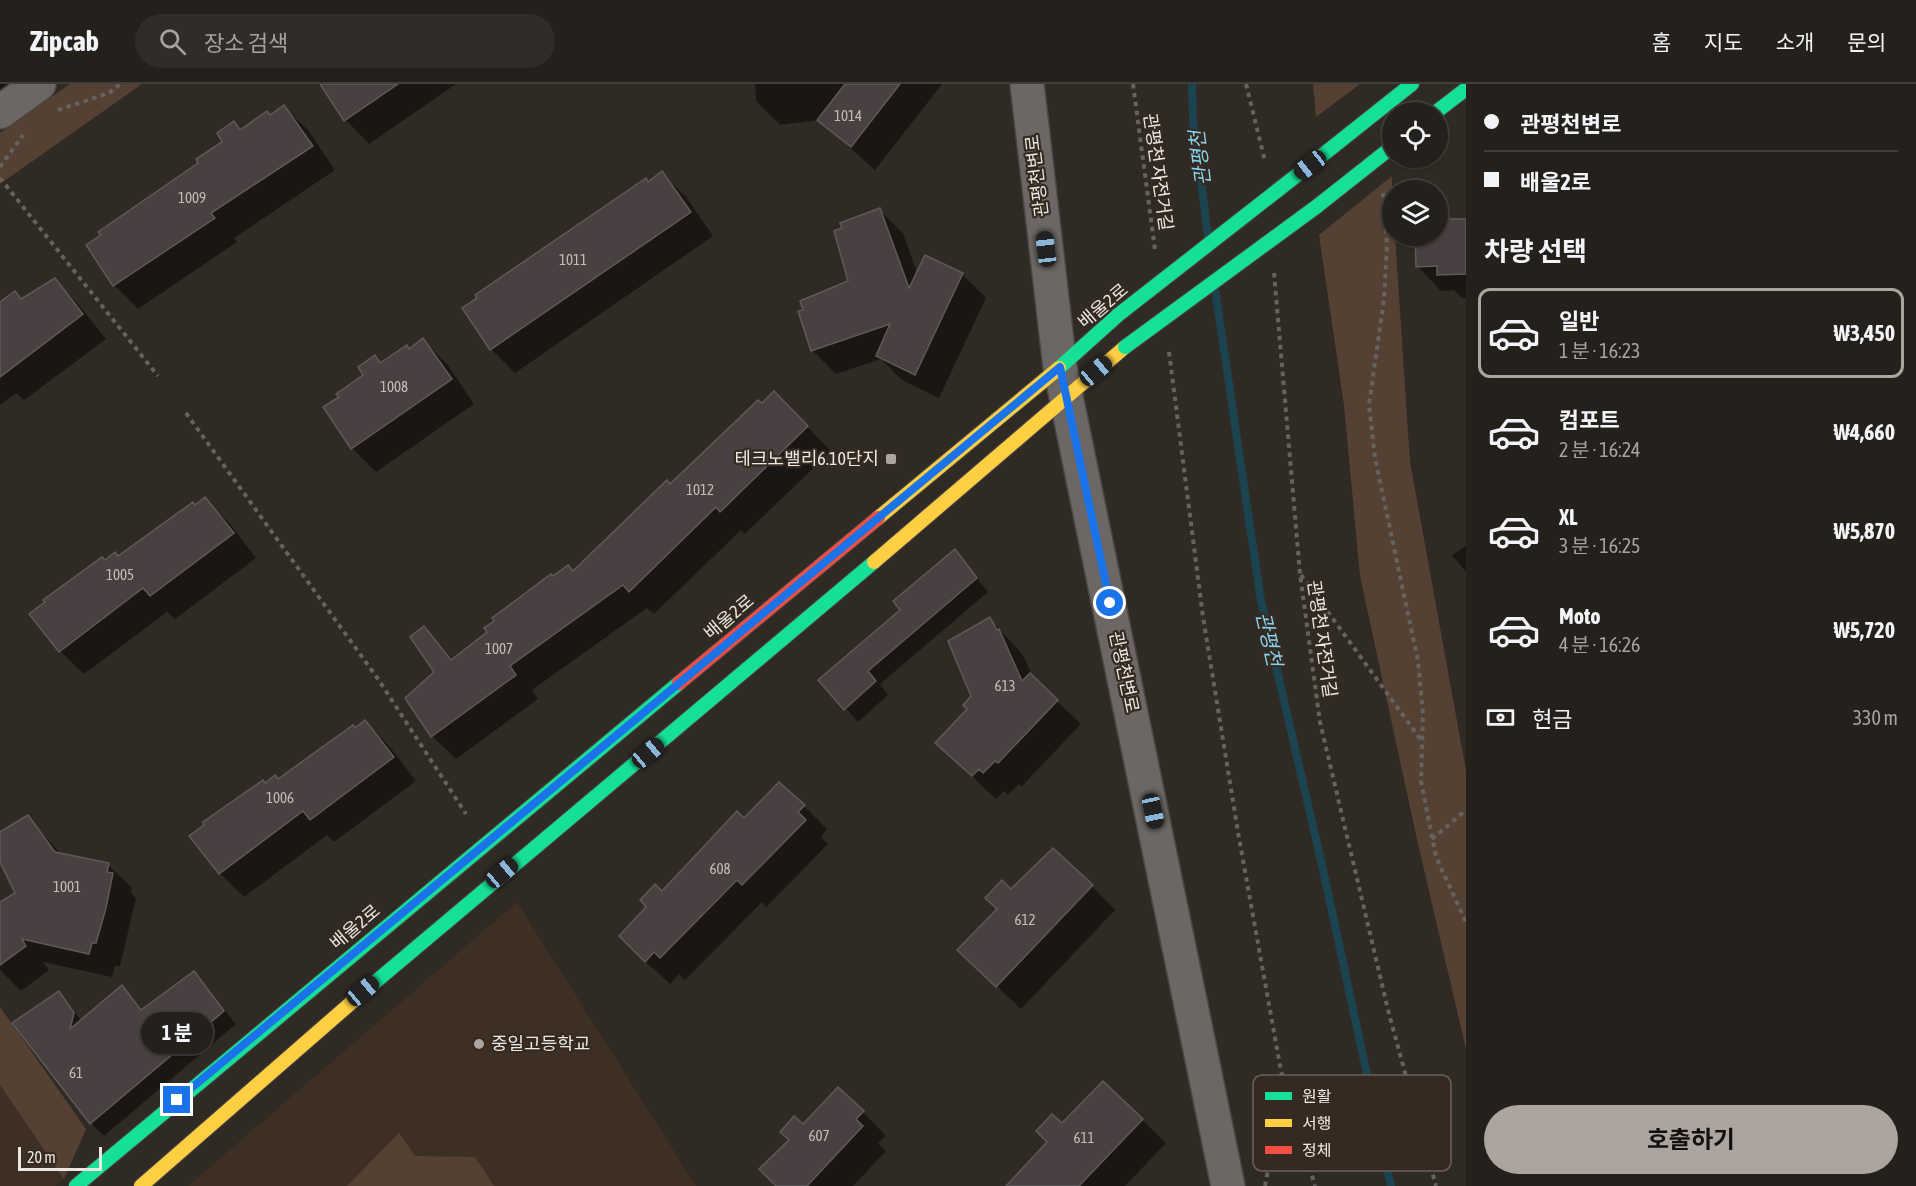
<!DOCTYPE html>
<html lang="ko">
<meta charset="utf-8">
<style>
body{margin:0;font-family:"Asap Condensed","Noto Sans KR",sans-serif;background:#302d29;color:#f1f3f6;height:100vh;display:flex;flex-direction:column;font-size:22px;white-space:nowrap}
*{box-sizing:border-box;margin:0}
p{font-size:20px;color:#a3a3a3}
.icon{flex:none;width:33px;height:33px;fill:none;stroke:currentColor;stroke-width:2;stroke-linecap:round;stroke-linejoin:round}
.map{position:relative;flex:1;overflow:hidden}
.side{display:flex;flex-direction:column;background:#24201c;width:450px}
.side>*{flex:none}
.guide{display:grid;align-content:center;height:132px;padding:0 18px;background:#24201c}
.buttons{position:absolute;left:1382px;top:18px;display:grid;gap:12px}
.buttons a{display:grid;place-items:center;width:66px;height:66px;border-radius:50%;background:#24201c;box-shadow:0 2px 4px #0004,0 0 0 2px #413e3b;font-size:30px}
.scale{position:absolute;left:18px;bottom:15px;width:84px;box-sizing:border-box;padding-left:6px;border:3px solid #ede6e1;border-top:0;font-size:16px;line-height:21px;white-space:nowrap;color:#ede6e1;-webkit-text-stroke:4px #342a21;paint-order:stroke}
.end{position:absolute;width:27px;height:27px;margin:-14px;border:8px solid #1a73e8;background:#fff;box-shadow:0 0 0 3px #fff}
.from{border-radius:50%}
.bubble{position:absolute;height:42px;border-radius:21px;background:#24201c;box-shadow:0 2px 4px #0004,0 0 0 2px #413e3b;font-size:20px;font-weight:700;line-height:42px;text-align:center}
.car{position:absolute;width:18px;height:36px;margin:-18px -9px;border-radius:8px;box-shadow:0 0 4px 2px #0007;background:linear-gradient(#222 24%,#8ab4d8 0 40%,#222 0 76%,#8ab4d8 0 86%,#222 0)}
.guide b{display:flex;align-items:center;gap:21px;height:57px;font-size:22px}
.guide b+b{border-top:2px solid #413e3b}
.guide i{width:15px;height:15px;background:#f1f3f6}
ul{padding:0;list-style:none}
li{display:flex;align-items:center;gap:18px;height:90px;margin:0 12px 9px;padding:0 6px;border:3px solid transparent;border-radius:12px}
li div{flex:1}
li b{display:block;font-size:22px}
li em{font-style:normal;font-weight:700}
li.active{border-color:#aba49f}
li>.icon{width:54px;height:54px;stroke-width:1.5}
h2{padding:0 18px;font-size:27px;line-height:72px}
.pay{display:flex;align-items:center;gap:15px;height:66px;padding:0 18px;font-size:22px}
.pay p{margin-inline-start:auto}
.button{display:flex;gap:12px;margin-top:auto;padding:12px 18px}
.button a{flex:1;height:69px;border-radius:36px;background:#aba49f;color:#111;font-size:24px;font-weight:700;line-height:69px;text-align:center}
header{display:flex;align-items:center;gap:36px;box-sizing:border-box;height:84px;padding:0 30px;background:#24201c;border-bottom:2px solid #413e3b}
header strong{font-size:28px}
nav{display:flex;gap:33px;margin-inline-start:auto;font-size:21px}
.search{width:420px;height:54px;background:#302d29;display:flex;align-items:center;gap:15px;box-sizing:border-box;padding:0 21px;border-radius:33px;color:#a3a3a3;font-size:22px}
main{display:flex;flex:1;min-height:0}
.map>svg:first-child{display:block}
.built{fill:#3e2f24}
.green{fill:#544133}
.shadow{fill:#0007}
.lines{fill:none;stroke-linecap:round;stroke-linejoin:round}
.stream{stroke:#1c4450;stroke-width:8}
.building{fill:#484041;stroke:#5f5a59;stroke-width:1.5}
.street-casing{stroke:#4b4542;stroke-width:36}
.fast-casing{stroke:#4b4542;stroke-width:16}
.slow-casing{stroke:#4b4542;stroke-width:16}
.jam-casing{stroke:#4b4542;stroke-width:16}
.path{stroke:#66625f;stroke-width:4;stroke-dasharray:4.5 4.5;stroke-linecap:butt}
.street{stroke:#6c6764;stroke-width:33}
.fast{stroke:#16e098;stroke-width:14}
.slow{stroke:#ffcf43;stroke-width:14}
.jam{stroke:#f24e42;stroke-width:14}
.fast-bridge-casing{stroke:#4b4542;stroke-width:16;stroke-linecap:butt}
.fast-bridge{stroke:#16e098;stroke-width:14}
.route{stroke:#1a73e8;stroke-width:8}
.poi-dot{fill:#aba49f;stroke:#342a21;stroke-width:2}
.labels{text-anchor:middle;stroke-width:4.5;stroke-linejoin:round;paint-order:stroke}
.number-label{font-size:15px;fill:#c4bcb9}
.street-label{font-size:18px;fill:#ede6e1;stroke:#342a21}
.poi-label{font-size:18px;fill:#ede6e1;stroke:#342a21;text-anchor:end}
.water-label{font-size:20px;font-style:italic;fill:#86d2ec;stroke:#342a21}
.key{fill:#342a21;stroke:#6c625b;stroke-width:1.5}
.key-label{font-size:16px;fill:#ede6e1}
</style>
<header>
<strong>Zipcab</strong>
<div class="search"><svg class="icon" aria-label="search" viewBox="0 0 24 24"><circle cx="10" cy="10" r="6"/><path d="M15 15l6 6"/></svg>장소 검색</div>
<nav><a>홈</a><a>지도</a><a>소개</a><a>문의</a></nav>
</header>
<main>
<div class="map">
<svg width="1466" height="1102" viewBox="0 0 1466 1102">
<rect width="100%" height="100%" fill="#302a25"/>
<g class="built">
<path d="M517,818l179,284h-508z"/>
<path d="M0,1001l64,94 -9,7h-55z"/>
</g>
<g class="green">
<path d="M70,0h72l-142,100v-51z"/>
<path d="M1313,0h47l-44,33z"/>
<path d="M1392,92v60h3l15,226 56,309v278l-48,-205 -58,-268 -16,-171 -25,-170z"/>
<path d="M0,923l86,122 -22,50 -64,-94z"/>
<path d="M399,1049l16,23 60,1 19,29h-147z"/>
</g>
<g class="shadow">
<path d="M0,0h18l-18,13z"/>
<path d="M322,0h134l-87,60 -23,-24z"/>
<path d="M755,0h187l-67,86 -56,-50 -39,5 -24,-24z"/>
<path d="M284,23l24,23 27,40 -101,68 3,4 -99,67 -24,-24 87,-122 23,-21 10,-19 7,7z"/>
<path d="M662,89l24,24 27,39 -198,137 -24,-24 158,-166z"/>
<path d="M879,126l24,23 14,40 45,1 24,24 -47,100 -37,-18 -21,-21 -45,15 -23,-23 -13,-39 50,-30z"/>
<path d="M1437,136l29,1v77h-4l-8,-8 -13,1 -23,-24 -1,-31h20z"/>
<path d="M55,196l23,24 28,35 -82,61 -8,-7 -16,12v-90l43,-30 2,3z"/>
<path d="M423,256l24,24 27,40 -98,68 -24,-24 -11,-50 24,-23 10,-18 7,7z"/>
<path d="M774,309l57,58 -86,83 -4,-4 -87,84 -7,-6 -115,82 6,9 -82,60 -24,-23 4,-64 -12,-44 29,32 100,-82 21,-6z"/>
<path d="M205,415l24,24 27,35 -81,61 -8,-7 -83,62 -24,-23 45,-89 13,-5z"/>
<path d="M1466,462v26l-14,-17z"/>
<path d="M955,467l33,41 -108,92 8,11 -30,27 -38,-42 82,-70z"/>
<path d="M990,535l33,36 10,23 48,46 -59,62 -3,-2 -11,11 -4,-4 -8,8 -59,-56 32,-34z"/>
<path d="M365,638l24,24 27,35 -82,61 -7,-7 -83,62 -24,-24 -29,-36 74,-52 13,-5z"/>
<path d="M804,722l23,23 -6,8 7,7 -62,63 -4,-5 -77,78 -6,-6 -9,10 -26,-24 18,-67 82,-73z"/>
<path d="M28,733l34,38 46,10 24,23 -1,5 5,5 -16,68h-5l-3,11 -69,-15 6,8 -28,21 -21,-21v-67l17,-10 -17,-34v-25z"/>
<path d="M1092,802l23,24 -94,99 -38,-36 16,-64 12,-18z"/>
<path d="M193,889l43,51 -132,112 -13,-13 -33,-130 24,28 40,-34 21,23z"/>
<path d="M863,1028l23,24 -8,7 8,8 -33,35h-75l12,-46 13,-14z"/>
<path d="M1142,1036l24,23 -41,43h-113l50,-61z"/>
</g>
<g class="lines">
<g class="stream">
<path d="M1192,0l1,37 15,114"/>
<path d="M1215,205l46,312 61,264 69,321"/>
</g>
</g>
<g class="building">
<path d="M320,0h78l-54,37z"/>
<path d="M845,0h55l-49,63 -34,-27z"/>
<path d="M284,21l29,41 -102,67 4,5 -102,68 -27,-41 15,-10 -3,-3 100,-69 -2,-4 26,-17 -5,-9 17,-12 6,9 27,-19 3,4z"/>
<path d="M662,87l29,41 -201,138 -28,-42 15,-10 -2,-3 171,-117 2,4z"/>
<path d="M880,124l29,80 16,-33 38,18 -48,102 -39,-19 14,-32 -79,27 -13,-40 5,-1 -3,-9 48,-20 -14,-50 8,-3 -2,-5z"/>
<path d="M1437,135h29v55l-29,1v-9l-21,1 -1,-31h22z"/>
<path d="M55,194l28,36 -83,63v-75l15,-11 6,8z"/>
<path d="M423,254l29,41 -101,70 -28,-42 16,-10 -3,-3 27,-19 -5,-8 17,-12 5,8 27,-18 2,4z"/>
<path d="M774,307l34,35 -88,86 -4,-5 -87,85 -6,-7 -113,81 6,9 -85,62 -26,-39 29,-26 -24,-35 14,-11 27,34 36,-28 -3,-4 10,-7 -2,-3 59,-44 2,2 15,-11 5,6 94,-91 3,4 88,-84 4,3z"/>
<path d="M205,413l29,36 -84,63 -7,-8 -84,64 -30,-38 16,-12 -2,-2 59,-43 3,3 10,-8 3,4 75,-54 2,3z"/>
<path d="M955,465l22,29 -109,93 8,10 -32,29 -26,-30 82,-70 -7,-9z"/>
<path d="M990,533l7,13 2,-1 23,52 8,-8 28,27 -60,63 -3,-2 -12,12 -4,-4 -7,7 -37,-33 32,-34 -4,-4 8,-9 -23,-55z"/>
<path d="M365,636l29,37 -84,63 -7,-9 -84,63 -30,-38 15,-11 -1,-3 60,-42 2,3 10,-8 3,4 75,-54 2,3z"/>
<path d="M779,698l26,23 -7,7 8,8 -64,65 -5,-5 -77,78 -6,-6 -9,10 -26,-26 27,-29 -6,-7 15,-16 7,7 75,-80 7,7z"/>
<path d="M28,731l27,37 54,11 -2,9 6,1 -7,35 -10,35h-4l-3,11 -67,-15 4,7 -26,19v-63l15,-9 -15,-31v-30z"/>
<path d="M1053,764l40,37 -97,102 -39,-37 40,-41 -12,-11 17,-18 9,9z"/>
<path d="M194,887l30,40 -134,113 -78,-101 47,-32 15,22 -4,16 52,-44 19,25z"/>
<path d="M1103,997l40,38 -64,67h-73l41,-44 -11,-11 16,-17 10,9z"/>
<path d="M838,1003l26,24 -8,8 7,7 -56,60h-31l-17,-17 30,-29 -9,-8 14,-16 9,8z"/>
</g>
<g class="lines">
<defs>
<g id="street">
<path d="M1027,0l33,283 168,819"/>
<path d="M0,28l39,-28"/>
</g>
<g id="fast">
<path d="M1436,28l30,-23"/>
<path d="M1310,81l102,-81"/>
<path d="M1316,123l76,-60"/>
<path d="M1059,284l59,-53"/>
<path d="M367,905l507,-427"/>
<path d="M76,1102l603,-503"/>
</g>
<g id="slow">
<path d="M878,434l181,-150"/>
<path d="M874,478l251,-215"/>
<path d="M141,1102l226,-197"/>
</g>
<path id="jam" d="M679,599l199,-165"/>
</defs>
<use href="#street" class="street-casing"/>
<use href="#fast" class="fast-casing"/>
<use href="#slow" class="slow-casing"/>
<use href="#jam" class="jam-casing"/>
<g class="path">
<path d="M1133,0l22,166"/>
<path d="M1246,0l19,77"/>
<path d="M58,26l51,-17 11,-9"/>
<path d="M0,83l23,-32"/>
<path d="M0,94l158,198"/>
<path d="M1383,109l4,52 -3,54 -15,106 6,53 43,203 5,54 -2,66 15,76 30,65"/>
<path d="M1274,189l26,301 20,148 69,292 47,172"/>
<path d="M1169,268l34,265 36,221 42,233 34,115"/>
<path d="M186,329l192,266 88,135"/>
<path d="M1301,491l120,165"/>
<path d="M1432,755l34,-29"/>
<path d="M1265,1102l10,-52 6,-59"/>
</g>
<use href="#street" class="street"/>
<use href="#fast" class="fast"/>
<use href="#slow" class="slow"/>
<use href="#jam" class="jam"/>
<defs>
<g id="fast-bridge">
<path d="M1118,231l192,-150"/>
<path d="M1125,263l191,-140"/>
</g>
</defs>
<use href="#fast-bridge" class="fast-bridge-casing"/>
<use href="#fast-bridge" class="fast-bridge"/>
</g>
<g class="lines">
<path class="route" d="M177,1016l883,-733 50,236"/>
</g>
<g class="poi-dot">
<rect x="885" y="369" width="12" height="12" rx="3"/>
<circle cx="479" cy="960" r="6"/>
</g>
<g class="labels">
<g class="number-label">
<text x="848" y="37">1014</text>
<text x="192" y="119">1009</text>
<text x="573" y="181">1011</text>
<text x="394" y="308">1008</text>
<text x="700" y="411">1012</text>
<text x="120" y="496">1005</text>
<text x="499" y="570">1007</text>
<text x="1005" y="607">613</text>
<text x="280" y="719">1006</text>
<text x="720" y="790">608</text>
<text x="67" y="808">1001</text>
<text x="1025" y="841">612</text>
<text x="76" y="994">61</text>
<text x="819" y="1057">607</text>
<text x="1084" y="1059">611</text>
</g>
<g class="street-label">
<text transform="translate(1158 88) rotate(82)" y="6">관평천 자전거길</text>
<text transform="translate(1037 92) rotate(-97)" y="6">관평천변로</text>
<text transform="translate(1103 222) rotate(-40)" y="6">배울2로</text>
<text transform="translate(729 533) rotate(-40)" y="6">배울2로</text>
<text transform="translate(1322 555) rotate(82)" y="6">관평천 자전거길</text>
<text transform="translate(1124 588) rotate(78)" y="6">관평천변로</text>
<text transform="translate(355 843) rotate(-40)" y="6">배울2로</text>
</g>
<g class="poi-label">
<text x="879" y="381">테크노밸리6.10단지</text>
<text x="491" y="966" text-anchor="start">중일고등학교</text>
</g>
<g class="water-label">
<text transform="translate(1200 74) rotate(-97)" y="7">관평천</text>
<text transform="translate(1269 555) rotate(77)" y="7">관평천</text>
</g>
</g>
<rect x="1253" y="991" width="198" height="96" rx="9" class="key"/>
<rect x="1265" y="1008" width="27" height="8" fill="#16e098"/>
<rect x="1265" y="1035" width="27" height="8" fill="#ffcf43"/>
<rect x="1265" y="1062" width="27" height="8" fill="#f24e42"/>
<g class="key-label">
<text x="1302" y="1018">원활</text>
<text x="1302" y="1045">서행</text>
<text x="1302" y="1072">정체</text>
</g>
</svg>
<div class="buttons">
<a><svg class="icon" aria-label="locate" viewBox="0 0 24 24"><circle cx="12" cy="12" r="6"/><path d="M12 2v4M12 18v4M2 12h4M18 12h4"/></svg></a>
<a><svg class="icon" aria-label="layers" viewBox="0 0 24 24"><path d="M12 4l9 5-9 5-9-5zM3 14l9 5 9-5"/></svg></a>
</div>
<div class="scale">20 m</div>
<i class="end from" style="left:1110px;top:519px"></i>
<i class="end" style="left:177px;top:1016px"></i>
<div class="bubble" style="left:141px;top:928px;width:72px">1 분</div>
<i class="car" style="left:1310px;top:81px;rotate:232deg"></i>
<i class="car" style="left:1046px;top:165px;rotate:353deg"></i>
<i class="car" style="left:1096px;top:287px;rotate:50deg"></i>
<i class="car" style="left:648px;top:669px;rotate:50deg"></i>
<i class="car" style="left:1153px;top:727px;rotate:168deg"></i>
<i class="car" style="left:502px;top:789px;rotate:50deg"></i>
<i class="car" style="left:363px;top:907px;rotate:50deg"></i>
</div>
<section class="side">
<div class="guide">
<b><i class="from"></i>관평천변로</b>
<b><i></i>배울2로</b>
</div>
<h2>차량 선택</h2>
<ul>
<li class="active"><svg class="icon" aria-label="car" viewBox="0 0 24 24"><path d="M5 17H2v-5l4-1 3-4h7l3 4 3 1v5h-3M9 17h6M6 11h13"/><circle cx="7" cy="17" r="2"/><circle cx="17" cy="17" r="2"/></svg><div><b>일반</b><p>1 분 · 16:23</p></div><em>₩3,450</em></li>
<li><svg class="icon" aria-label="car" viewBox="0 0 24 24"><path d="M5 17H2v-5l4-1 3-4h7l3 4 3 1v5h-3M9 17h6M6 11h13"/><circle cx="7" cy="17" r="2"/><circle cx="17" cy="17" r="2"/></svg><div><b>컴포트</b><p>2 분 · 16:24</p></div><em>₩4,660</em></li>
<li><svg class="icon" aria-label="car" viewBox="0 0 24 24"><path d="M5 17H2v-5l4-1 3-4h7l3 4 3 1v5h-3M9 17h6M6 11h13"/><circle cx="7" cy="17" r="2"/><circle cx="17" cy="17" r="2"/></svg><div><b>XL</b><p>3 분 · 16:25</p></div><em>₩5,870</em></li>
<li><svg class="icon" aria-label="car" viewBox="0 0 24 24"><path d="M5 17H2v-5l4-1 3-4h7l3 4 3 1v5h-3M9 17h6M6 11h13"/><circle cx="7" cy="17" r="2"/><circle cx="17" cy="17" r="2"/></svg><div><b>Moto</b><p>4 분 · 16:26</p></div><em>₩5,720</em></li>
</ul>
<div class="pay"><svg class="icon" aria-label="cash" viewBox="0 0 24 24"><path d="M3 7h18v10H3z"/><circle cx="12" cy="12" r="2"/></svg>현금<p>330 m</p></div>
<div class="button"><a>호출하기</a></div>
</section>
</main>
